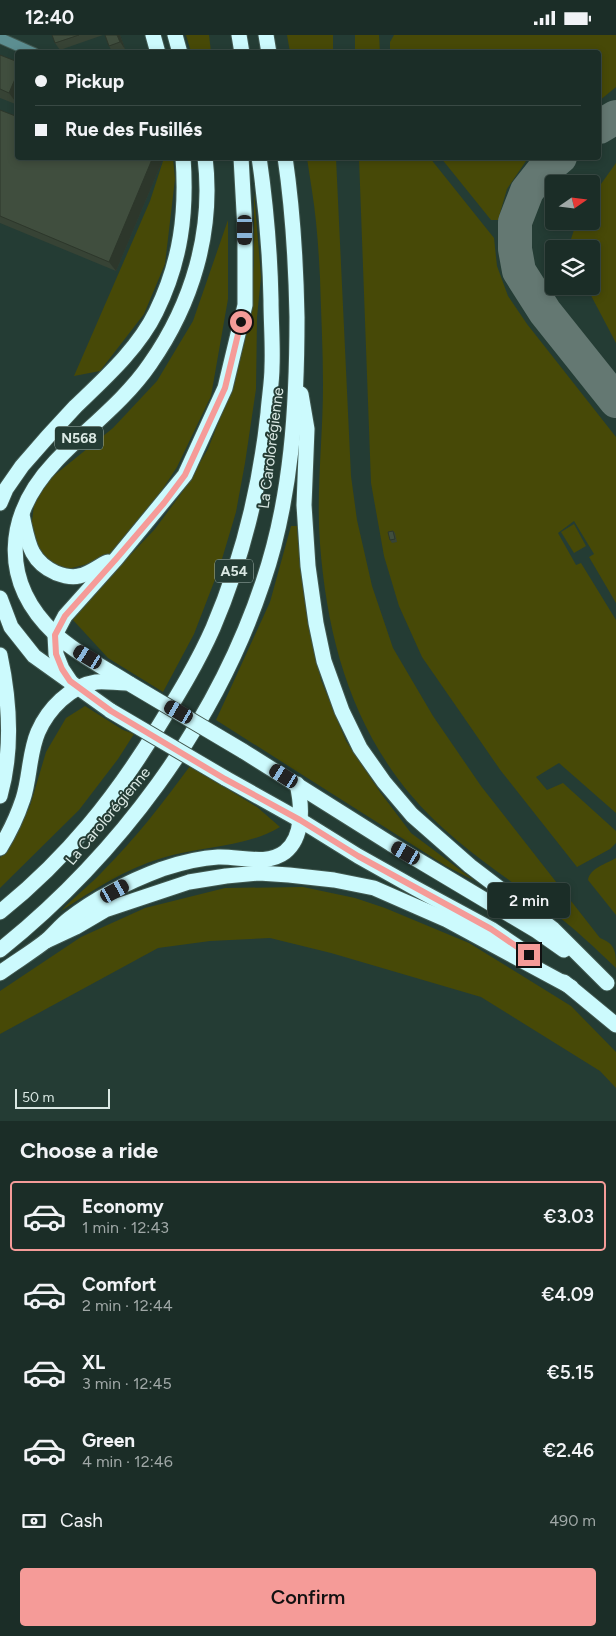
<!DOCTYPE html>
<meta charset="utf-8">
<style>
body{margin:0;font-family:Figtree,sans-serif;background:#283933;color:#f1f3f6;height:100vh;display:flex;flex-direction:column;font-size:19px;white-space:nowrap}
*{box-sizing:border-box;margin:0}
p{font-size:16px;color:#a0a8a7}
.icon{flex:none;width:28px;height:28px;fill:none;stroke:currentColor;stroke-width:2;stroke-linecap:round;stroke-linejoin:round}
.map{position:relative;height:1086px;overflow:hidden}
.sheet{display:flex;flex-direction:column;background:#1b2d27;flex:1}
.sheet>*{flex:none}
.guide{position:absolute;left:15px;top:15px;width:586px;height:110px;border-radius:5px;box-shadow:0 2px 8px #0003,0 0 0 1px #394944;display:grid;align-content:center;height:110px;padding:0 20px;background:#1b2d27}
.needle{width:32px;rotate:76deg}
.fabs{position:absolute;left:545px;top:140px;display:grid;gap:10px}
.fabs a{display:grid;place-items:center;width:55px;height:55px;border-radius:5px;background:#1b2d27;box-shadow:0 2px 8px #0003,0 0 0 1px #394944;font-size:25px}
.scale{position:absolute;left:15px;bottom:12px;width:95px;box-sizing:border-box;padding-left:5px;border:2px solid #dae8e3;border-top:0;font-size:14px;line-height:18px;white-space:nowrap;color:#dae8e3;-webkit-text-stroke:4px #243c34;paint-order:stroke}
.end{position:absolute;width:22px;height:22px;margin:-11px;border:6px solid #f59b98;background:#111;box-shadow:0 0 0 2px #111}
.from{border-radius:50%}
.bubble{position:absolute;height:35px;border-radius:5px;background:#1b2d27;box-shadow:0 2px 8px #0003,0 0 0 1px #394944;font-size:16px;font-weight:600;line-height:35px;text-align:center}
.car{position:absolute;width:15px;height:30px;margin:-15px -8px;border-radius:6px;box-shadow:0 0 4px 1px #0007;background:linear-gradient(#222 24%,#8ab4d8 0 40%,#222 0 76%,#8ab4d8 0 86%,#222 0)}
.guide b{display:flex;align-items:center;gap:18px;height:48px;font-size:19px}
.guide b+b{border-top:1px solid #394944}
.guide i{width:12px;height:12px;background:#f1f3f6}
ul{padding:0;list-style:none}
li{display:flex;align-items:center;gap:15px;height:70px;margin:0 10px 8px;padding:0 10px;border:2px solid transparent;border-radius:5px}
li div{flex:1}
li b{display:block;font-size:19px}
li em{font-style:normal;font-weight:600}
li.active{border-color:#f59b98}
li>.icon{width:45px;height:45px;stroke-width:1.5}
h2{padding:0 20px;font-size:22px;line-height:60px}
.pay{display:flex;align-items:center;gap:12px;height:55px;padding:0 20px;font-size:19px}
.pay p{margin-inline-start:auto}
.primary-button{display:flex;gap:10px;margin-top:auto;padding:10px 20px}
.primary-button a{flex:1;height:58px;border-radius:5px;background:#f59b98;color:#111;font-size:20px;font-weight:600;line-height:58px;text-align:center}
.status{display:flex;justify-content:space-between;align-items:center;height:35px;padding:0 25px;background:#1b2d27;direction:ltr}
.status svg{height:14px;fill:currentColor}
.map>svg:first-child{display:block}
.green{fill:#474907}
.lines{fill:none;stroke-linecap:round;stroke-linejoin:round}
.taxiway{stroke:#647872;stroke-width:34}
.street-casing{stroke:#415850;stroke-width:12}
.highway-casing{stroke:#415850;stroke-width:17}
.street{stroke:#5c8e91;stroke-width:10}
.highway{stroke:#ccfafd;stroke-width:15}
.highway-bridge-casing{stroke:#415850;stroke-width:17;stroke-linecap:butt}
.highway-bridge{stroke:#ccfafd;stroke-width:15}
.wall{fill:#374335}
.shaded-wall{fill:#2d372b}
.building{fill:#404e3e;stroke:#2d372b}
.route{stroke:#f59b98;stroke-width:6}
.labels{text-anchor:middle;stroke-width:4;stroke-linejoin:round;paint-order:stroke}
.shield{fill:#243c34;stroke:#a3b4ae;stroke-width:1}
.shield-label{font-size:14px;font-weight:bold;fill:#dae8e3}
.street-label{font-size:15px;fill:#dae8e3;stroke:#243c34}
</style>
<div class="status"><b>12:40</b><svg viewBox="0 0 49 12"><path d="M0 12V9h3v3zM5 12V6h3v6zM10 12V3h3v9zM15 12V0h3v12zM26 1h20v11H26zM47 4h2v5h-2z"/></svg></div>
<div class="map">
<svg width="616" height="1086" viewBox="0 0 616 1086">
<rect width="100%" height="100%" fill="#243c34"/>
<g class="green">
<path d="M186,0h23l2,17h-20z"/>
<path d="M287,0h46v17h-43z"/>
<path d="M355,0h24l1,17h-25z"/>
<path d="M394,0h222v52l-17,14v-48l-209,-1v-10z"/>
<path d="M164,123h9l2,21 -10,85 -21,50 -44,57 -26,5 76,-175z"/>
<path d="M307,123h29l15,318 6,44 15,66 21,62 40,68 48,70 119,152c16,6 16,15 16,30 -21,-20 -43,-41 -66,-58 -48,-36 -102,-70 -140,-116 -60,-72 -83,-159 -90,-250 -4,-53 3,-106 3,-159 0,-36 -2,-71 -3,-107 -1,-19 -2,-37 -4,-56 -2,-21 -6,-43 -9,-64z"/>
<path d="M359,123h71l64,80 3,28 11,30 19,28 89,113v166l-27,-46 5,-3 -20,-33 -16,12 18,32 5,-2 35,57v193l-57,-50 -23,14 11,13 16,-7 53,48v12l-6,6 -33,18 -76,-96 -79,-114 -23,-51 -15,-50 -13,-73z"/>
<path d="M441,123h89l-4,3 -19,28 -9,31h-7z"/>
<path d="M616,128v180l-30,-57h5v-37h-19l-1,-10 6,-18h14v-23z"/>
<path d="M254,157l7,85 -4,40 -1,72 -11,74 -9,49 -17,57 -25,65 -31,58 -55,-34 -35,-38 9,-14 73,-77 28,-38 25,-42 16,-41 23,-87 7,-56z"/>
<path d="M228,185v79l-17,97 -34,71 -58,89 -51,13 -17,-6 -11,-13 -9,-21 5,-39 77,-62 44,-47 36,-60z"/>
<path d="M574,489l12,22 -12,7 -13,-21z"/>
<path d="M291,491h6l4,49 7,48 13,57 25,61 34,51 31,41 64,48 -29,-15 -230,-146 54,-118z"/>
<path d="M85,671l38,24 11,4 -16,25 -39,51 -79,78v-30l9,-11 21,-41 16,-54 20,-34z"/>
<path d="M190,731l67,41 23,20c-35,21 -79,19 -118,31 -37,11 -69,32 -101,53 13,-14 29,-26 42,-40 32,-32 60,-68 87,-105z"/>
<path d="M616,823v57l-28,-35c2,-12 18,-16 28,-22z"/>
<path d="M303,852l52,11 30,10 84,35 102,63 45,46v36l-16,-17 -119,-74 -150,-44 -61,-15 -60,3 -52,7 -158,86v-43l81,-54 64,-29 80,-20z"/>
</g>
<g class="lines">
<g class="taxiway">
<path d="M599,92l17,-10"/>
<path d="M560,122l-18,15 -15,19 -12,31v27l4,22 26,41 71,89"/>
</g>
<defs>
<path id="street" d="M0,3l34,15"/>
<g id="highway">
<path d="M153,0l5,18"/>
<path d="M175,0l5,18"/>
<path d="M239,0l3,18"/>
<path d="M266,0l3,18"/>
<path d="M301,359l6,35 -3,76 4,61 8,57 8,38 18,50 18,37 24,34 28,33 58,51 83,63 54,54"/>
<path d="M0,468l6,-14 16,-23c17,-20 35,-40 53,-59 29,-28 63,-58 81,-95 25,-51 31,-99 27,-155"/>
<path d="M22,480c6,26 7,46 34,58 8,3 16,5 23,3 11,-2 19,-10 29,-14"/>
<path d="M0,563l11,29 23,29 77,55"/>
<path d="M0,620c10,47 13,95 0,141"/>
<path d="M70,646l-8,-12 -6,-15 -1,-19 10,-19 51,-57 69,-84 40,-87 20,-83v-75l-4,-73"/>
<path d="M130,649c-25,-16 -53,-30 -75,-50 -55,-52 -51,-118 0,-172 31,-33 69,-60 95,-98 42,-60 64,-132 55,-207"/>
<path d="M243,716l148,93 146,87 27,19"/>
<path d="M225,743l75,42 58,36 57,32 76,41 37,25"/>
<path d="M0,813c10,-16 17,-31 23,-49 7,-21 6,-46 15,-67 10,-23 32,-46 58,-50 10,-1 20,1 30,1"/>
<path d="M0,877c67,-54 116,-115 160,-188 19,-31 38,-62 53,-96 29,-68 47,-141 55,-215 1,-15 4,-31 4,-46 1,-22 -1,-45 -1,-67 -1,-48 -5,-95 -12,-143"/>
<path d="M46,906l30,-14 29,-17 84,-28 37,-6 33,-3 30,2 45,5 40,8 73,32 124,67"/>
<path d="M0,915c118,-95 215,-224 263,-368 29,-85 34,-177 34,-265 -1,-53 -4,-106 -12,-160"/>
<path d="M0,938c15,-11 32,-21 47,-33 7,-6 14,-15 22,-21 27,-21 61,-38 93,-50 18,-6 37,-11 56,-12 21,-1 49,9 67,-5 19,-15 17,-47 12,-68"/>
<path d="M564,947l52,43"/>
</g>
</defs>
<use href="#street" class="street-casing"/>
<use href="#highway" class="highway-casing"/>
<use href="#street" class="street"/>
<use href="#highway" class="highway"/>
<defs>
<g id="highway-bridge">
<path d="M130,649l113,67"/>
<path d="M111,676l114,67"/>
</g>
</defs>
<use href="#highway-bridge" class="highway-bridge-casing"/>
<use href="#highway-bridge" class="highway-bridge"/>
</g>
<g class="wall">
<path d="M52,0h51l-43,15 -5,-7z"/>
<path d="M105,0h15l5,14 -12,4 -4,-7z"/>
<path d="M0,20l18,7v43l-18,-7z"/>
<path d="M0,75l18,47h146l-48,114 -116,-48z"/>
<path d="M393,496l2,2 2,9 -5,1 -2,-3z"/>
</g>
<g class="shaded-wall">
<path d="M117,0h3l5,14 -5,-7z"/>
<path d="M18,37v30l-3,-1 -6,-8z"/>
<path d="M153,122h11l-48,114 -7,-9z"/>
</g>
<g class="building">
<path d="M52,0h27l-24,8z"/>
<path d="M105,0h12l3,7 -11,4z"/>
<path d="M0,20l18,7v10l-9,21 -9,-4z"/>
<path d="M18,59v8l-3,-1z"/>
<path d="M0,75l18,7v40h135l-44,105 -109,-46z"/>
<path d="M393,496l2,8 -5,1 -2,-8z"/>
</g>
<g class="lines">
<path class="route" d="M241,287l-16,66 -40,87 -21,28 -48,56 -51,57 -10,19 1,19 6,15 8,12 41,30 114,68 75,41 58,36 133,73 38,26"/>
</g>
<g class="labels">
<g class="shield">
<rect x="55" y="391.5" width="48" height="23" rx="4"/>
<rect x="215" y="524.5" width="38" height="23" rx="4"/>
</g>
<g class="shield-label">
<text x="79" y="408">N568</text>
<text x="234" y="541">A54</text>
</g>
<g class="street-label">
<text transform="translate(271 413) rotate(-83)" y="5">La Carolorégienne</text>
<text transform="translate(108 781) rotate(-50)" y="5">La Carolorégienne</text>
</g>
</g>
</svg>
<div class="fabs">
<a><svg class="needle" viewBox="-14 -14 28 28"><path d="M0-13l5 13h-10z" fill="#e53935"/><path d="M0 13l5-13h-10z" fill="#a0a8a7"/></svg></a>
<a><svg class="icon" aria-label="layers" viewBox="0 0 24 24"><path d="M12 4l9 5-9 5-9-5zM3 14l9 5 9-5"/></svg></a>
</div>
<div class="scale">50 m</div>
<i class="end from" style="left:241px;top:287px"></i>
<i class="end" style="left:529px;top:920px"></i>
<div class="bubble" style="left:488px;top:848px;width:82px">2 min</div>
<i class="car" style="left:245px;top:195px;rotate:180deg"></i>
<i class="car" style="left:88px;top:622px;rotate:301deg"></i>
<i class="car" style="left:179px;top:677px;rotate:300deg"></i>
<i class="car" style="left:284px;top:741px;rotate:302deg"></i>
<i class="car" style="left:406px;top:818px;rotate:300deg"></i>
<i class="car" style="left:115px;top:856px;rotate:61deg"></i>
<div class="guide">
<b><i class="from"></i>Pickup</b>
<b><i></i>Rue des Fusillés</b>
</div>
</div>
<section class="sheet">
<h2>Choose a ride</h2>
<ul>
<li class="active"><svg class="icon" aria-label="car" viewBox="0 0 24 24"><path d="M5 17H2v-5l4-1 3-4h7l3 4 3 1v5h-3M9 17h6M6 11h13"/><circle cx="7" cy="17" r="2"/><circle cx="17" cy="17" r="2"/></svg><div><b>Economy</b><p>1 min · 12:43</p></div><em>€3.03</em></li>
<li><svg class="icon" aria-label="car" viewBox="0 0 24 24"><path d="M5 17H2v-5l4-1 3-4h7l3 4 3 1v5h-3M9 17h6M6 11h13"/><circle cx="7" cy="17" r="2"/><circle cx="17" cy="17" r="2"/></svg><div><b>Comfort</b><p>2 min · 12:44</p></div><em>€4.09</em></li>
<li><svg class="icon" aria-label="car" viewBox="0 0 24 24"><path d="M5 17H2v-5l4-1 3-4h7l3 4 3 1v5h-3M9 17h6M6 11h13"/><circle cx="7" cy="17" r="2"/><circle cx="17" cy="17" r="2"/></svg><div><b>XL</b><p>3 min · 12:45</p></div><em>€5.15</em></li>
<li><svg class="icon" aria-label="car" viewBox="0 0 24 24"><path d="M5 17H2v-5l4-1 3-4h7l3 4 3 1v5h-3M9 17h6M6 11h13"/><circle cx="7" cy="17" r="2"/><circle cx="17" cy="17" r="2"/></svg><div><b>Green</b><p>4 min · 12:46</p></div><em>€2.46</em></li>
</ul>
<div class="pay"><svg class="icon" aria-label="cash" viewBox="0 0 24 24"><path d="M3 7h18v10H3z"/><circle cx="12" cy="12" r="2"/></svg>Cash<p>490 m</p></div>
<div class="primary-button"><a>Confirm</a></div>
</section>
